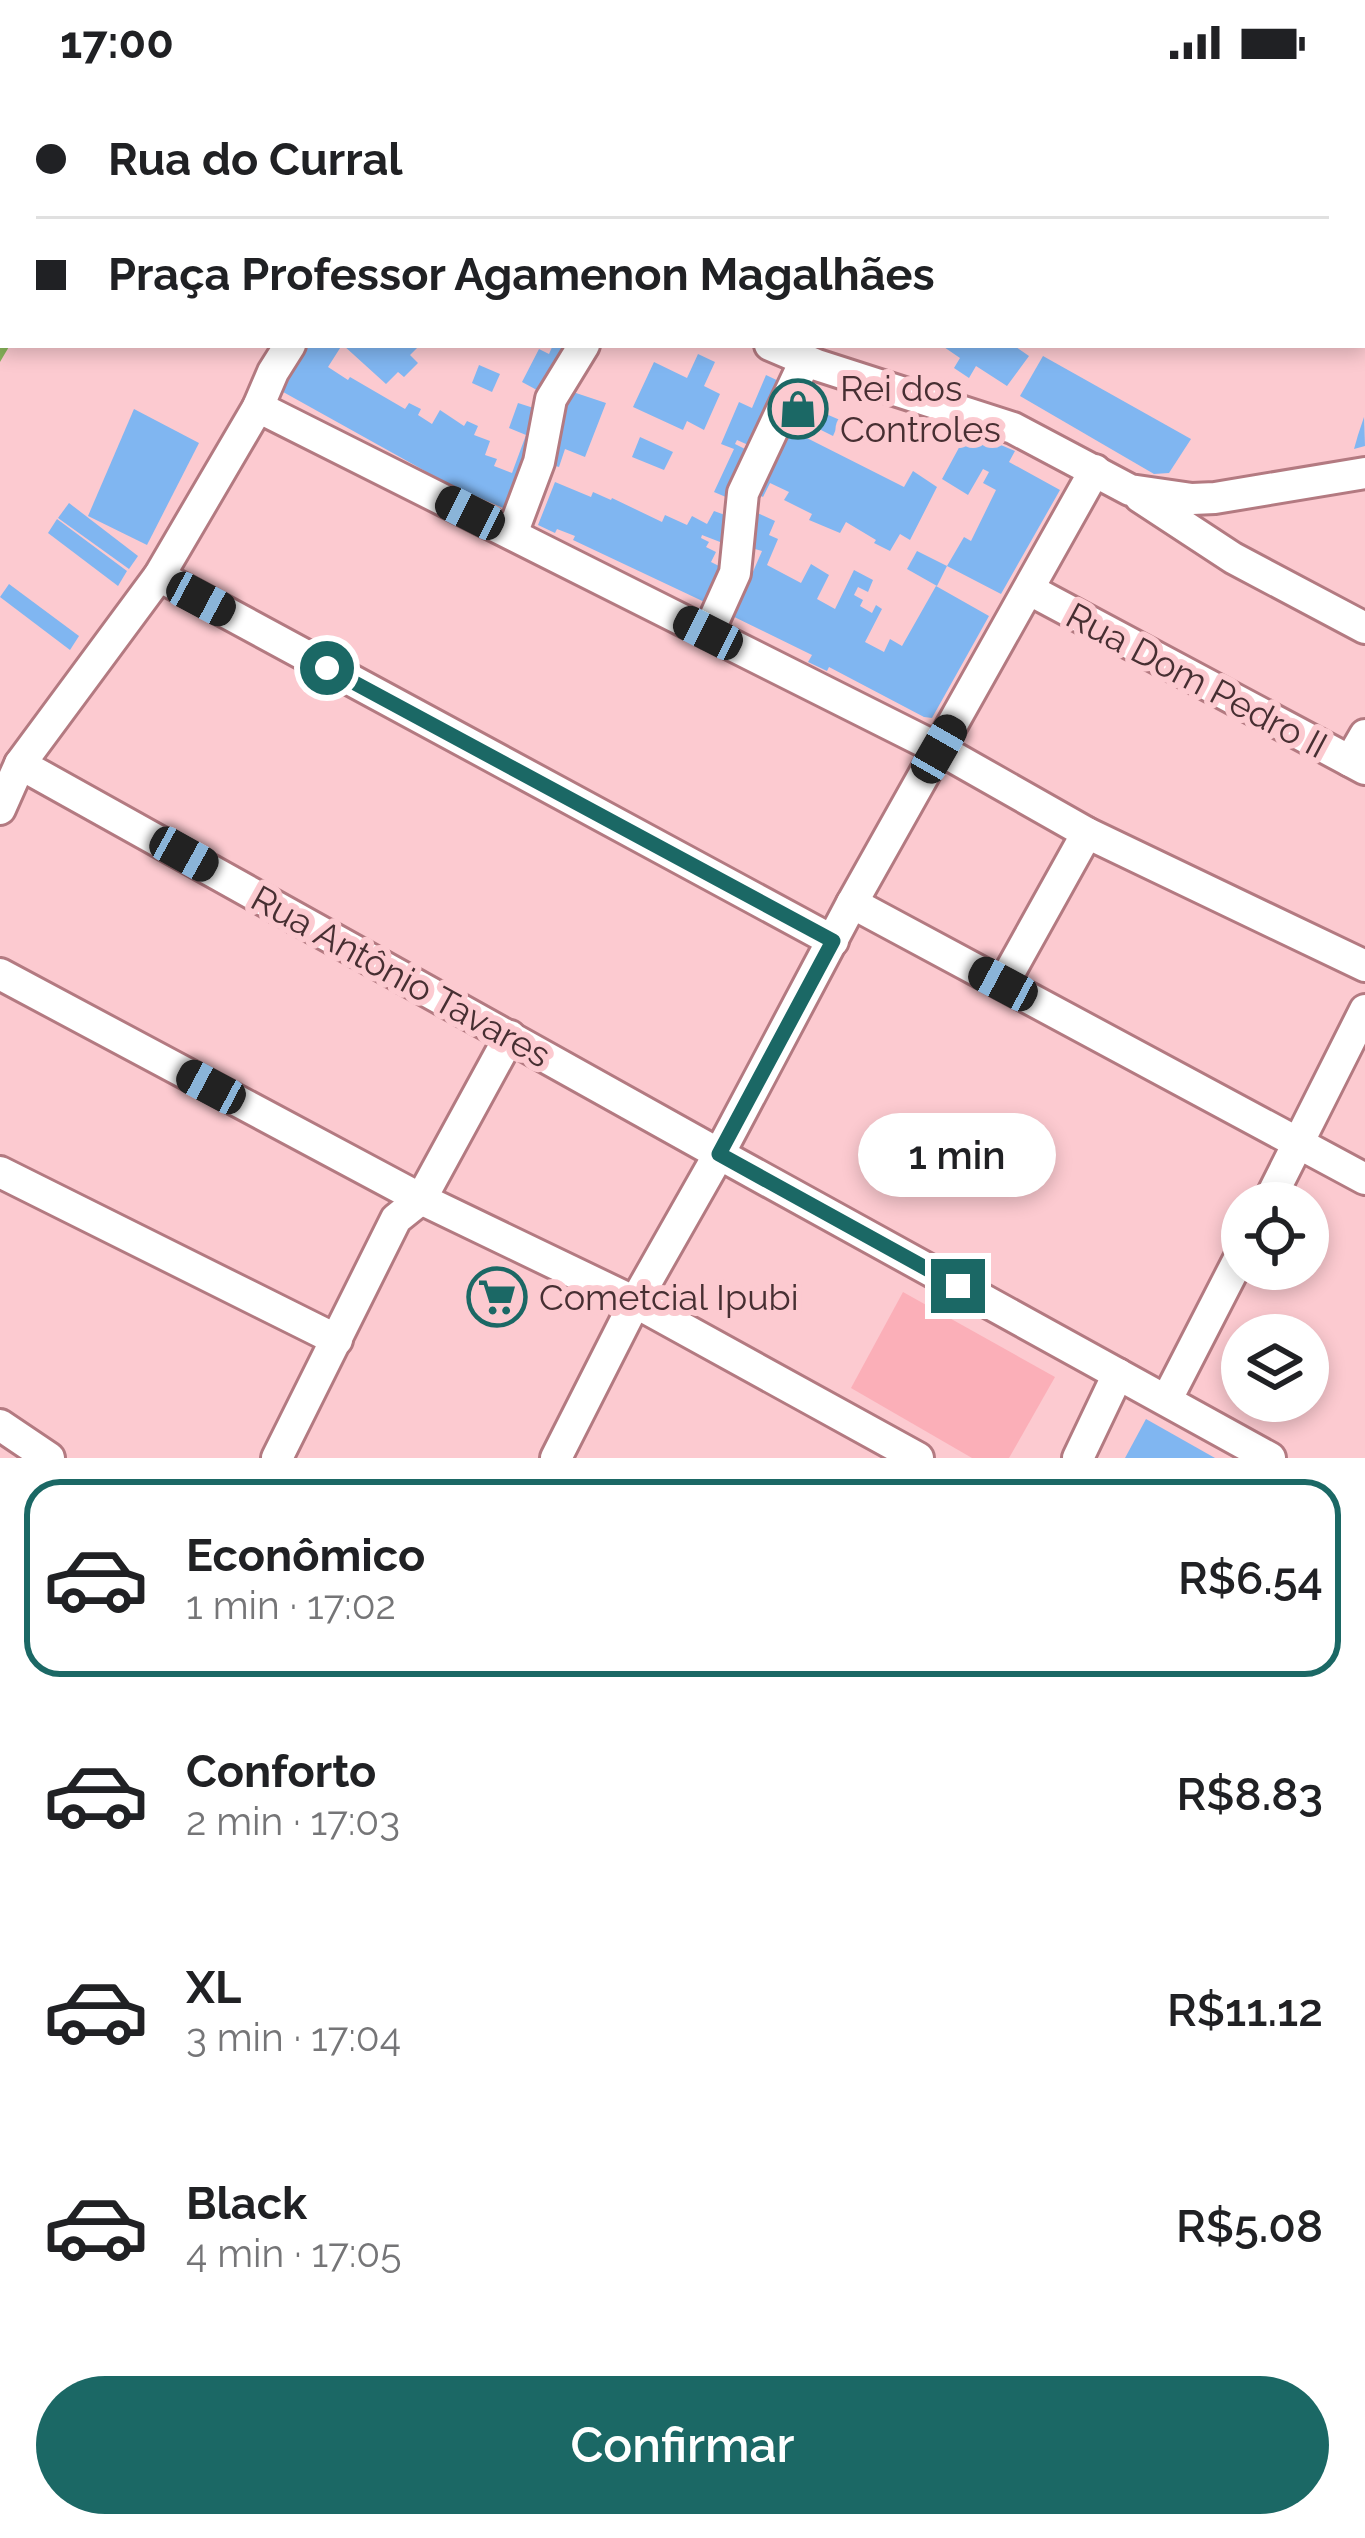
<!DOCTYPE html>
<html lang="pt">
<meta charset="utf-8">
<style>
body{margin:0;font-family:Raleway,sans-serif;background:#f2f2f2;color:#202124;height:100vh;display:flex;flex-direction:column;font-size:45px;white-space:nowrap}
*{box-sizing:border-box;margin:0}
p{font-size:39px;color:#757577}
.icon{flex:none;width:66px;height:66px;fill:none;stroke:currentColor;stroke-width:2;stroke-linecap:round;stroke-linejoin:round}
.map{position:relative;height:1374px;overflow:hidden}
.sheet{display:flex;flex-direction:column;background:#fff;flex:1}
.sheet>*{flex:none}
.guide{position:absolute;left:0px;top:0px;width:1365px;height:264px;box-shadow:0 6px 18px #0003;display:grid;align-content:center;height:264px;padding:0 36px;background:#fff}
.tools{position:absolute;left:1221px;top:1098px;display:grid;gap:24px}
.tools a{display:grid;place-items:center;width:108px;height:108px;border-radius:50%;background:#fff;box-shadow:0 6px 18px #0003;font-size:60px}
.end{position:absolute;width:54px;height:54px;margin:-27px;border:15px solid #1b6865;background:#fff;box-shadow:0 0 0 6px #fff}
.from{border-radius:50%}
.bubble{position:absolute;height:84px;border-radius:42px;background:#fff;box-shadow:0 6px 18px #0003;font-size:39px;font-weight:600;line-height:84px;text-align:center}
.car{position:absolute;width:36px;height:72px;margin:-36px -18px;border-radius:15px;box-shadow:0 0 9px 3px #0007;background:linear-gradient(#222 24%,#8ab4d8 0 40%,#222 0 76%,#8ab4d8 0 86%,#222 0)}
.guide b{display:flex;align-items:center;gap:42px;height:114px;font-size:45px}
.guide b+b{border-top:3px solid #e0e0e0}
.guide i{width:30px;height:30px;background:#202124}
ul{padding:21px 0 0;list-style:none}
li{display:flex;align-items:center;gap:36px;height:198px;margin:0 24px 18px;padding:0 12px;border:6px solid transparent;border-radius:36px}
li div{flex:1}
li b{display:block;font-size:45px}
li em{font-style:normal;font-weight:600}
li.current{border-color:#1b6865}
li>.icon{width:108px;height:108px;stroke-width:1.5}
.button{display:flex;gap:24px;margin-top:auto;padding:24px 36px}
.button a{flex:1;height:138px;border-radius:72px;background:#1b6865;color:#fff;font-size:48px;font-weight:600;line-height:138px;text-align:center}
.status{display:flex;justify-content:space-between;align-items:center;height:84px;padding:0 60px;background:#fff;direction:ltr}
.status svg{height:33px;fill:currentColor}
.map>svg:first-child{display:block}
.green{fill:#fbafb8}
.water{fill:#85b259}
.building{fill:#80b6f1}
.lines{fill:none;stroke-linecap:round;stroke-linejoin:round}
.street-casing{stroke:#b37a81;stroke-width:36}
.street{stroke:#fff;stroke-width:30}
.route{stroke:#1b6865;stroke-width:15}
.labels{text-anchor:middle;stroke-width:12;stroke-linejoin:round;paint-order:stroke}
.poi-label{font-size:36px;fill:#472f32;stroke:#fccad0;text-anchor:start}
.street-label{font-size:36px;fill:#472f32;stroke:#fccad0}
</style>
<div class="status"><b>17:00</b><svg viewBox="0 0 49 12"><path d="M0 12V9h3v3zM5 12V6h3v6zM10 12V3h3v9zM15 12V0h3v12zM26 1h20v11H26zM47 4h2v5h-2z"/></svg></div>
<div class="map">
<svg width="1365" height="1374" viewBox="0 0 1365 1374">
<rect width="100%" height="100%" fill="#fccad0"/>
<path class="green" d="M903,1208l152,85 -46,81h-37l-121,-70z"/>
<path class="water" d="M0,0h393l2,3h-392v258h7l-10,17z"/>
<g class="building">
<path d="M299,261h43l-14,22 20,13 2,-3 55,32 4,-6 12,6 -3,6 14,9 8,-14 24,16 3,-5 11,5 -4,9 16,6 -5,14 12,4 -3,7 18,7 14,-38 -17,-7 9,-25 25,8 -28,102 -63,-27 -176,-98z"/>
<path d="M343,261h77l-10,10 8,8 -14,14 -6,-5 -12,12z"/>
<path d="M553,261h22l-27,51 -26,-14 17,-33 10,5z"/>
<path d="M941,261h72l16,11 -22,30 -31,-20 -7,12 -15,-10 6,-10z"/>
<path d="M698,270l17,8 -11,24 16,8 -16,36 -17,-9 -4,9 -50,-23 21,-45 33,16z"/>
<path d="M1043,272l148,83 -22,34 -15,1 -134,-78z"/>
<path d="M479,281l21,9 -8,18 -20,-9z"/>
<path d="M766,291l19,9 -30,64 -18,-8 -2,4 18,9 -20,47 -19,-8 20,-43 -13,-5 18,-42 13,6z"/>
<path d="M561,304l45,15 -21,54 -20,-8 -6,18 -17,-5z"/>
<path d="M793,318l14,6 -12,24 109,55 9,-16 24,16 -27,53 -10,-6 -10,17 -16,-8 2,-3 -30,-18 -6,11 -31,-13 3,-6 -28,-14 5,-8 -19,-9 -7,14 -13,-7z"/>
<path d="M134,325l65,34 -52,102 -59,-29z"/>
<path d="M826,330l14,6 -7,16 -14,-7z"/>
<path d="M1364,333l1,29 -11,3 4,-14z"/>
<path d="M968,347l47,20 -6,11 51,28 -59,104 -54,-28 17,-29 7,4 25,-51 -13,-7 6,-11 -6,-3 -15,26 -26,-16z"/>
<path d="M640,353l33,15 -9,18 -32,-13z"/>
<path d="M555,398l36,15 2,-5 18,8 1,-2 50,24 3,-7 22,10 5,-9 15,8 7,-13 22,8 -3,28 -31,-12 -1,3 8,4 -3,5 10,5 -5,10 18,9 -16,35 -140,-66 2,-4 -18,-7 -2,4 -17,-8z"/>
<path d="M69,419l69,53 -9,13 -71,-51z"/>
<path d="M747,424l28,13 -6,14 9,4 -11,26 34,18 10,-19 18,11 -12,24 18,10 19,-39 19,10 -5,12 -10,-5 -4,8 9,5 -3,6 12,7 4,-8 6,4 -17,33 19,10 6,-13 12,7 34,-60 53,30 -57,102 -8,-1 -95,-50 -2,4 -19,-9 4,-7 -90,-44 19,-42 11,5 10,-23 -18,-5z"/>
<path d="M57,435l70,52 -9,15 -70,-53z"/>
<path d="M917,467l30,15 -10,20 -30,-17z"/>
<path d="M9,500l70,52 -9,14 -70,-53z"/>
<path d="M1146,1335l69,39h-90z"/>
</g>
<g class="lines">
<defs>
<g id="street">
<path d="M446,0l2,3"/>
<path d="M770,261l47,20 196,63 117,62 62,9 23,-1 150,-25"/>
<path d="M258,323l681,342 148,84 278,133"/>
<path d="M1140,413l93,61 132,70"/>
<path d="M512,450l27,-72 12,-63 33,-54"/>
<path d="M159,492l674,365"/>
<path d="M1030,506l335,179"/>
<path d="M708,549l27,-60 8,-80 62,-132"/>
<path d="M1350,677l15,-26"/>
<path d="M20,680l699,390 551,304"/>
<path d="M0,725l20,-45 139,-188 99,-169 15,-35 17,-27"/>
<path d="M852,819l513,276"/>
<path d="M0,890l421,225 214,103 283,156"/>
<path d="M1003,900l84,-151"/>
<path d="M0,1088l337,168"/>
<path d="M1268,1119l97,-193"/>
<path d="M1167,1315l75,-146"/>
<path d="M0,1341l49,33"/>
<path d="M277,1374l119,-239 25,-20 89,-163"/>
<path d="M556,1374l79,-156 84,-148 133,-251 243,-433"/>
<path d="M1078,1374l40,-84"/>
</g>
</defs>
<use href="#street" class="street-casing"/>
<use href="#street" class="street"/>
</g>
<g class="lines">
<path class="route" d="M327,584l506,273 -114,213 239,132"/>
</g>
<defs>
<symbol id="shop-ring" viewBox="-11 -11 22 22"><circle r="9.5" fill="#fccad0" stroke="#1b6865" stroke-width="1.5"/><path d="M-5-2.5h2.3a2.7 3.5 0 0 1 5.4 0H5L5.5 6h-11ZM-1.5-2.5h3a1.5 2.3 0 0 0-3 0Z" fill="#1b6865"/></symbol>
<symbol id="supermarket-ring" viewBox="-11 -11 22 22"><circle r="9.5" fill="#fccad0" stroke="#1b6865" stroke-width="1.5"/><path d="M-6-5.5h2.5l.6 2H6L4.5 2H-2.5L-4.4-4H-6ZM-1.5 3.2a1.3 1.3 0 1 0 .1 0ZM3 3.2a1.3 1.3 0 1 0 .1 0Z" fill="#1b6865"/></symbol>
</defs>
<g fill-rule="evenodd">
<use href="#shop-ring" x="765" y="292" width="66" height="66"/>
<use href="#supermarket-ring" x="464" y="1180" width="66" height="66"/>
</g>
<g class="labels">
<g class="poi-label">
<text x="840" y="317">Rei dos<tspan x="840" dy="41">Controles</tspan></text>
<text x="539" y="1226">Cometcial Ipubi</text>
</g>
<g class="street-label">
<text transform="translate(1197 596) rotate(28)" y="13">Rua Dom Pedro II</text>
<text transform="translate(401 892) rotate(29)" y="13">Rua Antônio Tavares</text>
</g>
</g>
</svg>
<div class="tools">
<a><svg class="icon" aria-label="locate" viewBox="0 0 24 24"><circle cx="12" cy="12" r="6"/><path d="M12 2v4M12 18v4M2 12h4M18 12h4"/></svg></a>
<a><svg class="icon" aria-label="layers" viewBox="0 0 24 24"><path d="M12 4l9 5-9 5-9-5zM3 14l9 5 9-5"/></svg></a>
</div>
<i class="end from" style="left:327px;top:584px"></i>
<i class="end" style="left:958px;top:1202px"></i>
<div class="bubble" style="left:858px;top:1029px;width:198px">1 min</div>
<i class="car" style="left:470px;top:429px;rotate:297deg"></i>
<i class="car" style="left:201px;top:515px;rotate:118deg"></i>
<i class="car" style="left:708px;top:549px;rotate:297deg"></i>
<i class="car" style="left:939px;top:665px;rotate:30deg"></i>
<i class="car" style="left:184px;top:770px;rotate:119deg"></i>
<i class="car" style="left:1003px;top:900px;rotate:298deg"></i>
<i class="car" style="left:211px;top:1003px;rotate:298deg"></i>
<div class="guide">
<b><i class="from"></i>Rua do Curral</b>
<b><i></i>Praça Professor Agamenon Magalhães</b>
</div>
</div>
<section class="sheet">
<ul>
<li class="current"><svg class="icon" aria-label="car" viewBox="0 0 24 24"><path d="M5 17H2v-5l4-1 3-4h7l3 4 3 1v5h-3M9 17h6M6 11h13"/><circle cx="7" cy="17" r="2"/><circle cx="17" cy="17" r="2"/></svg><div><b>Econômico</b><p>1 min · 17:02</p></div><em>R$6.54</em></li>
<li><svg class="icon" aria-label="car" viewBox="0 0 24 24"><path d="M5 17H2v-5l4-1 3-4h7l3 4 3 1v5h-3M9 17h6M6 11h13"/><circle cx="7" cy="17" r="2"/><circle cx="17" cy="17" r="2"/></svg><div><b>Conforto</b><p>2 min · 17:03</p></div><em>R$8.83</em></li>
<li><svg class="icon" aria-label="car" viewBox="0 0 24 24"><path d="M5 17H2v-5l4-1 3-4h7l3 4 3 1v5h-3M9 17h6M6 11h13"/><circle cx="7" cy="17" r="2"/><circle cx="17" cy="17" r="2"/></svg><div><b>XL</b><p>3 min · 17:04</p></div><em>R$11.12</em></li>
<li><svg class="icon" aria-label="car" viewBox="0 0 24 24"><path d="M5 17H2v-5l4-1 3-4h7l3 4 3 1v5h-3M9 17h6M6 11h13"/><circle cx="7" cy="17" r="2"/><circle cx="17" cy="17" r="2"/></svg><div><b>Black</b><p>4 min · 17:05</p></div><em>R$5.08</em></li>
</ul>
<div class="button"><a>Confirmar</a></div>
</section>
